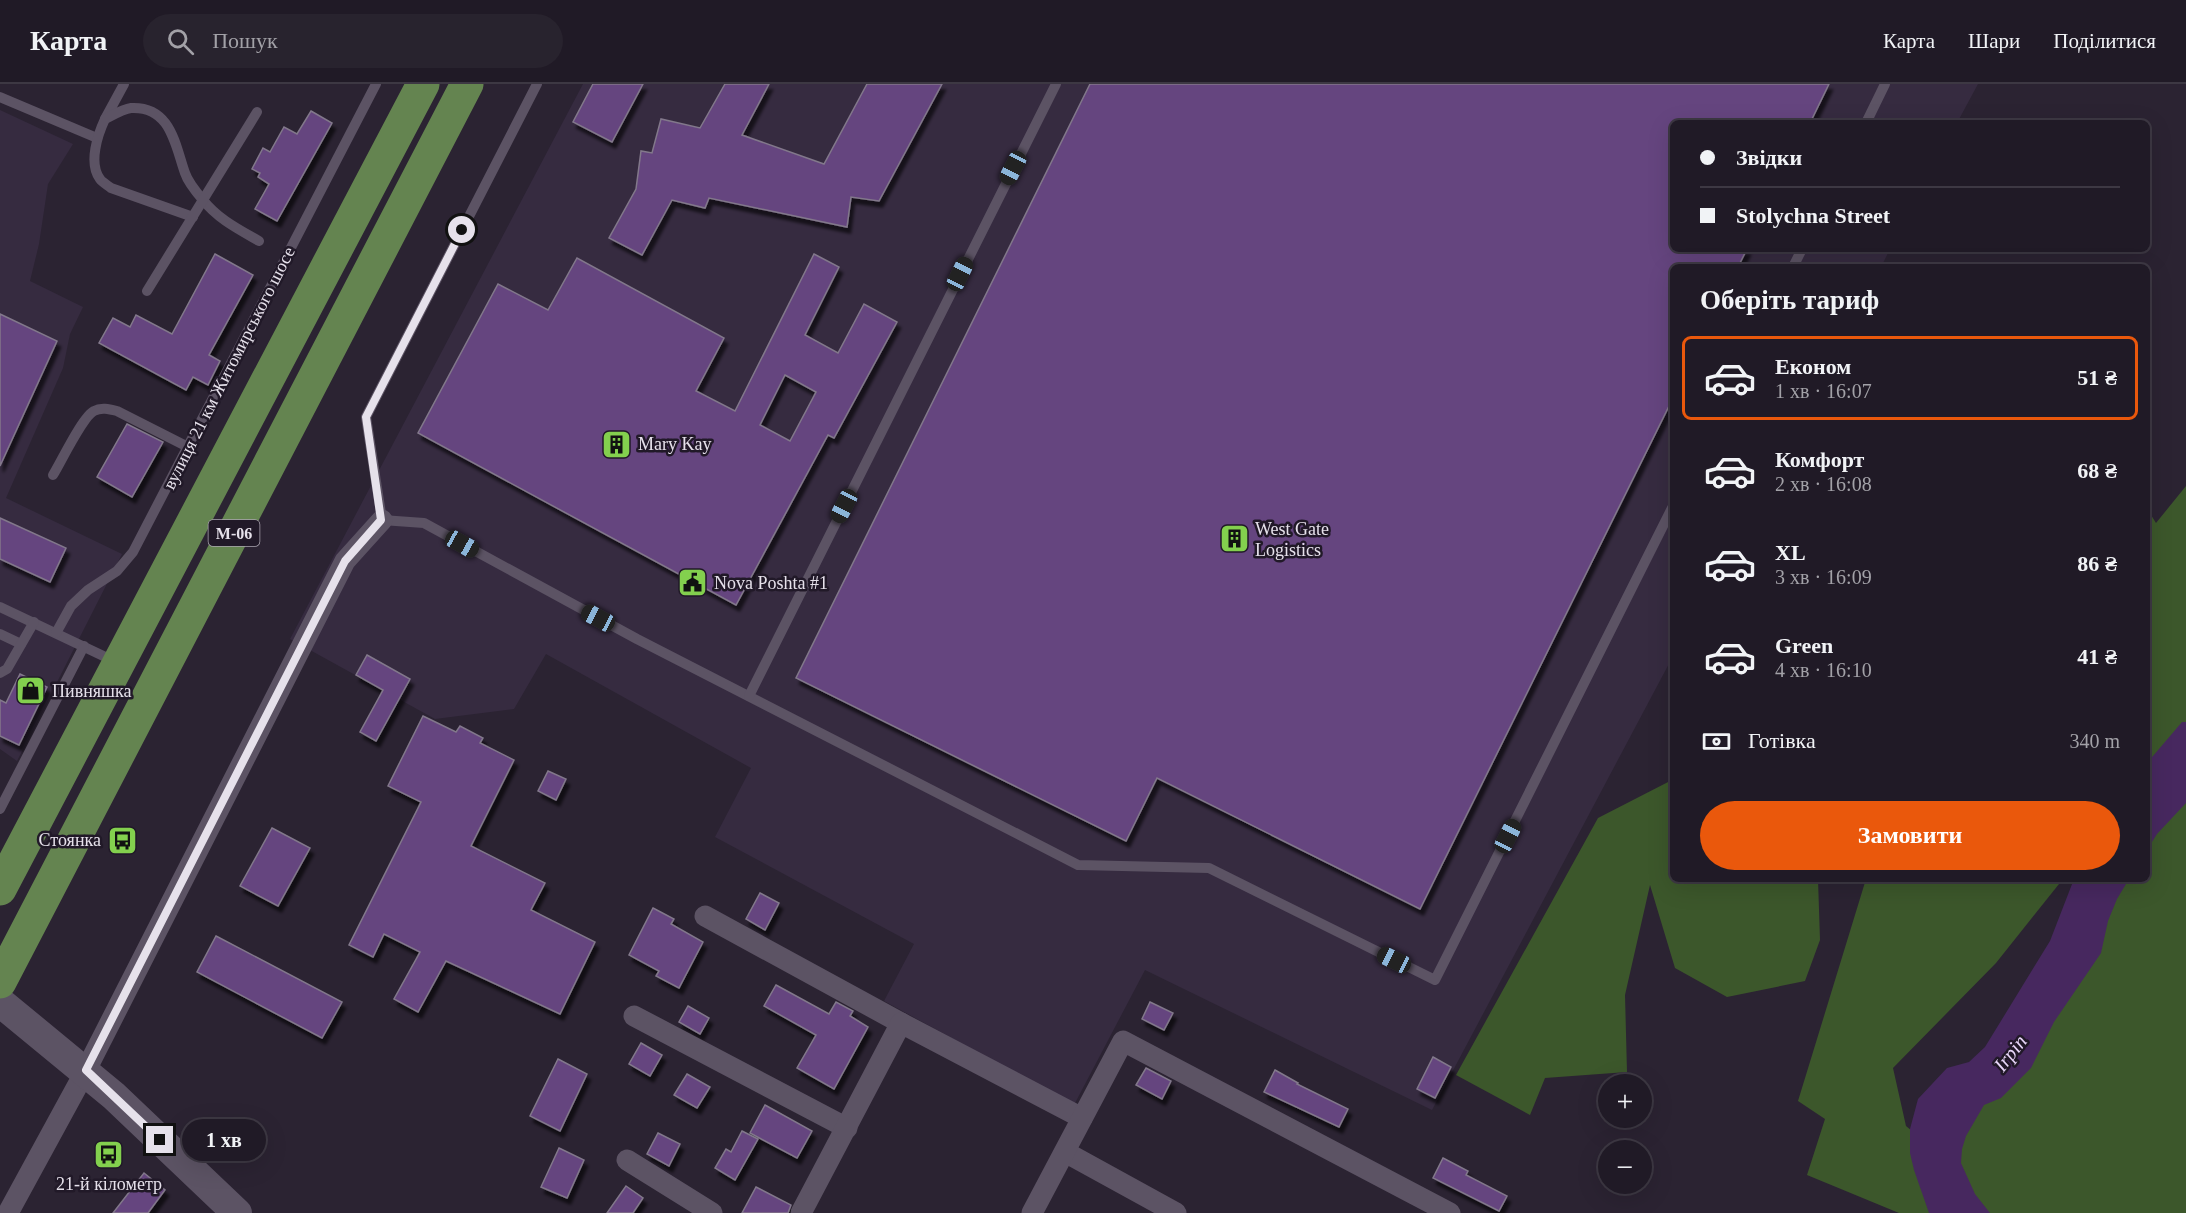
<!DOCTYPE html>
<html lang="uk">
<meta charset="utf-8">
<style>
body{margin:0;font-family:Georgia,serif;background:#28232e;color:#f1f3f6;height:100vh;display:flex;flex-direction:column;font-size:22px;white-space:nowrap}
*{box-sizing:border-box;margin:0}
p{font-size:20px;color:#a2a1a7}
.icon{flex:none;width:33px;height:33px;fill:none;stroke:currentColor;stroke-width:2;stroke-linecap:round;stroke-linejoin:round}
.map{position:relative;flex:1;overflow:hidden}
.sheet{position:absolute;left:1670px;top:180px;width:480px;height:618px;display:flex;flex-direction:column;background:#201a26;border-radius:9px;box-shadow:0 6px 24px #0002,0 0 0 2px #3d3843}
.sheet>*{flex:none}
.banner{position:absolute;left:1670px;top:36px;width:480px;height:132px;border-radius:9px;box-shadow:0 6px 24px #0002,0 0 0 2px #3d3843;display:grid;align-content:center;height:132px;padding:0 30px;background:#201a26}
.fabs{position:absolute;left:1598px;top:990px;display:grid;gap:12px}
.fabs a{display:grid;place-items:center;width:54px;height:54px;border-radius:50%;background:#201a26;box-shadow:0 6px 24px #0002,0 0 0 2px #3d3843;font-size:30px}
.end{position:absolute;width:27px;height:27px;margin:-14px;border:8px solid #e6e1eb;background:#111;box-shadow:0 0 0 3px #111}
.from{border-radius:50%}
.bubble{position:absolute;height:42px;border-radius:21px;background:#201a26;box-shadow:0 6px 24px #0002,0 0 0 2px #3d3843;font-size:20px;font-weight:700;line-height:42px;text-align:center}
.car{position:absolute;width:18px;height:36px;margin:-18px -9px;border-radius:8px;box-shadow:0 0 4px 2px #0007;background:linear-gradient(#222 24%,#8ab4d8 0 40%,#222 0 76%,#8ab4d8 0 86%,#222 0)}
.banner b{display:flex;align-items:center;gap:21px;height:57px;font-size:22px}
.banner b+b{border-top:2px solid #3d3843}
.banner i{width:15px;height:15px;background:#f1f3f6}
ul{padding:0;list-style:none}
li{display:flex;align-items:center;gap:18px;height:84px;margin:0 12px 9px;padding:0 18px;border:3px solid transparent;border-radius:9px}
li div{flex:1}
li b{display:block;font-size:22px}
li em{font-style:normal;font-weight:700}
li.on{border-color:#ea580c}
li>.icon{width:54px;height:54px;stroke-width:1.5}
h2{padding:0 30px;font-size:27px;line-height:72px}
.pay{display:flex;align-items:center;gap:15px;height:66px;padding:0 30px;font-size:22px}
.pay p{margin-inline-start:auto}
.button{display:flex;gap:12px;margin-top:auto;padding:12px 30px}
.button a{flex:1;height:69px;border-radius:36px;background:#ea580c;color:#fff;font-size:24px;font-weight:700;line-height:69px;text-align:center}
header{display:flex;align-items:center;gap:36px;box-sizing:border-box;height:84px;padding:0 30px;background:#201a26;border-bottom:2px solid #3d3843}
header strong{font-size:28px}
nav{display:flex;gap:33px;margin-inline-start:auto;font-size:21px}
.search{width:420px;height:54px;background:#28232e;display:flex;align-items:center;gap:15px;box-sizing:border-box;padding:0 21px;border-radius:33px;color:#a2a1a7;font-size:22px}
.map>svg:first-child{display:block}
.built{fill:#362b40}
.green{fill:#3c572b}
.water{fill:#47285f}
.building{fill:#65457f;stroke:#82788b;stroke-width:1.5;fill-rule:evenodd;filter:url(#shadow)}
.lines{fill:none;stroke-linecap:round;stroke-linejoin:round}
.service{stroke:#5c5364;stroke-width:10}
.minor{stroke:#5c5364;stroke-width:21}
.secondary{stroke:#5c5364;stroke-width:30}
.trunk{stroke:#648450;stroke-width:33}
.route{stroke:#e6e1eb;stroke-width:8}
.labels{text-anchor:middle;stroke-width:5;stroke-linejoin:round;paint-order:stroke}
.shield{fill:#211928;stroke:#aba5b0;stroke-width:1.5}
.shield-label{font-size:16px;font-weight:bold;fill:#e6e1eb}
.street-label{font-size:18px;fill:#e6e1eb;stroke:#211928}
.poi-label{font-size:18px;fill:#e6e1eb;stroke:#211928;text-anchor:start}
.water-label{font-size:20px;font-style:italic;fill:#e8d6f9;stroke:#211928}
</style>
<header>
<strong>Карта</strong>
<div class="search"><svg class="icon" aria-label="search" viewBox="0 0 24 24"><circle cx="10" cy="10" r="6"/><path d="M15 15l6 6"/></svg>Пошук</div>
<nav><a>Карта</a><a>Шари</a><a>Поділитися</a></nav>
</header>
<div class="map">
<svg width="2186" height="1129" viewBox="0 0 2186 1129">
<defs>
<filter id="shadow"><feDropShadow dx="3.5" dy="6" stdDeviation="1.5" flood-color="#0009"/></filter>
</defs>
<rect width="100%" height="100%" fill="#2b2332"/>
<g class="built">
<path d="M583,0h1395l-21,39h-285v126h218l-9,18h-209v391l-240,452 -287,-140 -71,135 -190,-104 30,-57 -199,-107 36,-69 -205,-114 -32,55 -79,10 -145,-80z"/>
<path d="M0,26l73,34 -25,40 -9,60 -9,37 53,26 -13,27 -7,34 -57,130 116,56 -105,207 -17,-12z"/>
</g>
<g class="green">
<path d="M2186,402v238l-40,50v-267l10,16z"/>
<path d="M2186,693v436h-287l-92,-38 18,-56 -27,-18 68,-222h197l-67,84 -103,105 13,58 24,20 178,-267h38l1,-60z"/>
<path d="M1672,696v99h146l2,61 -15,41 -78,16 -52,-29 -25,-83 -25,110 2,77 -82,6 -15,37 -74,-40 142,-257z"/>
</g>
<g class="water">
<path d="M2182,638h4v81l-29,31 -10,16v-87z"/>
<path d="M2074,795h55l-12,20 -9,22 -7,32 -47,69 -23,46 -30,30 -17,7 -18,31 -4,13 -1,14 14,31 15,19h-61l-15,-43 -4,-17v-24l8,-30 29,-31 22,-6 16,-15 65,-106z"/>
</g>
<g class="building">
<path d="M593,0h50l-31,58 -39,-20z"/>
<path d="M725,0h44l-27,51 82,29 43,-80h75l-63,117 -28,-4 -4,30 -138,-29 -4,10 -33,-8 -30,55 -33,-17 27,-49 5,-38 11,2 9,-34 39,9z"/>
<path d="M1090,0h739l-19,39h-138v126h75l-9,18h-66v133l-252,509 -263,-131 -31,63 -330,-163z"/>
<path d="M311,27l21,12 -55,98 -22,-12 14,-25 -11,-7 2,-4 -8,-4 11,-21 7,4 14,-25 13,7z"/>
<path d="M215,170l38,21 -44,80 11,6 -12,24 -15,-8 -7,13 -87,-47 14,-25 17,9 6,-12 36,19z"/>
<path d="M814,170l25,13 -34,68 33,18 26,-49 33,18 -63,116 -6,-3 -92,170 -318,-172 80,-149 50,26 29,-52 147,80 -28,53 39,20zM785,291l31,17 -26,49 -30,-16z"/>
<path d="M0,230l57,27 -57,125z"/>
<path d="M127,340l36,18 -31,55 -35,-20z"/>
<path d="M0,434l66,30 -16,34 -50,-23z"/>
<path d="M367,571l43,24 -34,62 -16,-9 23,-42 -27,-15z"/>
<path d="M20,590l27,13 -28,58 -19,-9v-36l6,3z"/>
<path d="M423,632l33,16 4,-6 23,12 -3,5 34,17 -43,86 74,37 -14,27 64,32 -35,72 -114,-53 -28,51 -24,-13 26,-47 -36,-18 -11,23 -24,-12 72,-143 -33,-16z"/>
<path d="M548,687l18,8 -10,21 -18,-9z"/>
<path d="M272,744l38,20 -32,58 -38,-20z"/>
<path d="M760,809l19,10 -14,27 -19,-11z"/>
<path d="M653,824l21,11 -3,5 32,18 -24,46 -23,-12 3,-5 -30,-16z"/>
<path d="M216,852l126,66 -20,36 -125,-66z"/>
<path d="M776,901l53,29 7,-12 17,9 -3,5 18,11 -34,62 -37,-21 19,-33 -52,-29z"/>
<path d="M1150,918l23,11 -9,17 -22,-11z"/>
<path d="M688,922l21,12 -9,16 -21,-12z"/>
<path d="M641,959l21,12 -12,21 -21,-12z"/>
<path d="M1433,973l18,10 -16,31 -18,-9z"/>
<path d="M558,975l29,15 -27,57 -30,-15z"/>
<path d="M1146,984l25,13 -9,18 -26,-14z"/>
<path d="M1275,986l23,13 -1,1 51,25 -9,18 -75,-35z"/>
<path d="M687,990l23,13 -13,21 -23,-13z"/>
<path d="M765,1021l47,26 -15,27 -47,-25z"/>
<path d="M742,1047l16,8 -23,41 -20,-12 11,-19 5,3z"/>
<path d="M658,1049l22,11 -11,22 -22,-12z"/>
<path d="M559,1064l25,12 -17,38 -26,-11z"/>
<path d="M1443,1074l25,13 -2,4 41,21 -8,15 -66,-33z"/>
<path d="M144,1089l21,17 -17,23h-35z"/>
<path d="M626,1102l17,12 -10,15h-26z"/>
<path d="M756,1103l35,18 -3,8h-46z"/>
</g>
<g class="lines">
<g class="service">
<path d="M537,0l-171,333 16,103 42,3 213,116 441,226 131,3 226,112 237,-472"/>
<path d="M0,13l97,41"/>
<path d="M105,35l19,-35"/>
<path d="M1866,39l19,-39"/>
<path d="M193,133l-82,-29c-4,-3 -9,-6 -11,-9 -12,-16 -2,-45 5,-60 8,-4 18,-10 26,-11 40,-2 44,37 54,65 3,9 12,20 18,27 15,19 35,29 56,41"/>
<path d="M1793,183l9,-18"/>
<path d="M147,207l110,-179"/>
<path d="M53,391c8,-13 30,-59 41,-64 7,-4 15,-2 23,0l71,36"/>
<path d="M0,523l116,55"/>
<path d="M56,549l15,-27 17,-16 29,-19 16,-19 243,-468"/>
<path d="M0,550l21,10"/>
<path d="M0,589l7,-4 27,-47"/>
<path d="M749,612l307,-612"/>
<path d="M0,725l84,-163"/>
</g>
<g class="minor">
<path d="M705,832l196,107"/>
<path d="M634,932l213,112"/>
<path d="M1065,1068l111,61"/>
<path d="M627,1076l85,53"/>
<path d="M8,1129l78,-143 259,-509 37,-41"/>
<path d="M801,1129l100,-190 181,95"/>
<path d="M1032,1129l91,-172 327,172"/>
</g>
<path class="secondary" d="M0,918l114,94 123,117"/>
<g class="trunk">
<path d="M0,805l423,-805"/>
<path d="M0,898l467,-898"/>
</g>
</g>
<g class="lines">
<path class="route" d="M160,1056l-74,-70 259,-509 36,-41 -15,-103 96,-187"/>
</g>
<defs>
<symbol id="building-square" viewBox="-11 -11 22 22"><rect x="-9" y="-9" width="18" height="18" rx="4" fill="#83d04e" stroke="#211928"/><path d="M-4-6H4V6H1V3H-1V6H-4ZM-2.5-4.3h1.7v1.8h-1.7ZM.8-4.3h1.7v1.8H.8ZM-2.5-1h1.7V.8h-1.7ZM.8-1h1.7V.8H.8Z" fill="#111"/></symbol>
<symbol id="civic-square" viewBox="-11 -11 22 22"><rect x="-9" y="-9" width="18" height="18" rx="4" fill="#83d04e" stroke="#211928"/><path d="M-.6-6.5H3V-4.5H.6V-3L4-1V1h2V6H-6V1h2V-1L-.6-3ZM-1.2 2.5V6h2.4V2.5Z" fill="#111"/></symbol>
<symbol id="shop-square" viewBox="-11 -11 22 22"><rect x="-9" y="-9" width="18" height="18" rx="4" fill="#83d04e" stroke="#211928"/><path d="M-5-2.5h2.3a2.7 3.5 0 0 1 5.4 0H5L5.5 6h-11ZM-1.5-2.5h3a1.5 2.3 0 0 0-3 0Z" fill="#111"/></symbol>
<symbol id="bus-square" viewBox="-11 -11 22 22"><rect x="-9" y="-9" width="18" height="18" rx="4" fill="#83d04e" stroke="#211928"/><path d="M-5-6H5V4H4V6H2V4H-2V6H-4V4H-5ZM-3.5-4V0h7V-4ZM-3.5 1.2v1.5H-2V1.2ZM2 1.2v1.5H3.5V1.2Z" fill="#111"/></symbol>
</defs>
<g fill-rule="evenodd">
<use href="#building-square" x="600" y="344" width="33" height="33"/>
<use href="#building-square" x="1218" y="438" width="33" height="33"/>
<use href="#civic-square" x="676" y="482" width="33" height="33"/>
<use href="#shop-square" x="14" y="590" width="33" height="33"/>
<use href="#bus-square" x="106" y="740" width="33" height="33"/>
<use href="#bus-square" x="92" y="1054" width="33" height="33"/>
</g>
<g class="labels">
<rect class="shield" x="208.5" y="436" width="51" height="26" rx="4.5"/>
<g class="shield-label">
<text x="234" y="455">М-06</text>
</g>
<g class="street-label">
<text transform="translate(229 284) rotate(-63)" y="6">вулиця 21 км Житомирського шосе</text>
</g>
<g class="poi-label">
<text x="638" y="366">Mary Kay</text>
<text x="1255" y="451">West Gate<tspan x="1255" dy="21">Logistics</tspan></text>
<text x="714" y="505">Nova Poshta #1</text>
<text x="52" y="613">Пивняшка</text>
<text x="101" y="762" text-anchor="end">Стоянка</text>
<text x="109" y="1106" text-anchor="middle">21-й кілометр</text>
</g>
<g class="water-label">
<text transform="translate(2010 969) rotate(-52)" y="7">Irpin</text>
</g>
</g>
</svg>
<div class="fabs">
<a>+</a>
<a>−</a>
</div>
<i class="end from" style="left:462px;top:146px"></i>
<i class="end" style="left:160px;top:1056px"></i>
<div class="bubble" style="left:182px;top:1035px;width:84px">1 хв</div>
<i class="car" style="left:1013px;top:84px;rotate:207deg"></i>
<i class="car" style="left:960px;top:190px;rotate:26deg"></i>
<i class="car" style="left:844px;top:422px;rotate:207deg"></i>
<i class="car" style="left:462px;top:460px;rotate:119deg"></i>
<i class="car" style="left:598px;top:534px;rotate:298deg"></i>
<i class="car" style="left:1508px;top:752px;rotate:27deg"></i>
<i class="car" style="left:1394px;top:876px;rotate:296deg"></i>
<div class="banner">
<b><i class="from"></i>Звідки</b>
<b><i></i>Stolychna Street</b>
</div>
<section class="sheet">
<h2>Оберіть тариф</h2>
<ul>
<li class="on"><svg class="icon" aria-label="car" viewBox="0 0 24 24"><path d="M5 17H2v-5l4-1 3-4h7l3 4 3 1v5h-3M9 17h6M6 11h13"/><circle cx="7" cy="17" r="2"/><circle cx="17" cy="17" r="2"/></svg><div><b>Економ</b><p>1 хв · 16:07</p></div><em>51 ₴</em></li>
<li><svg class="icon" aria-label="car" viewBox="0 0 24 24"><path d="M5 17H2v-5l4-1 3-4h7l3 4 3 1v5h-3M9 17h6M6 11h13"/><circle cx="7" cy="17" r="2"/><circle cx="17" cy="17" r="2"/></svg><div><b>Комфорт</b><p>2 хв · 16:08</p></div><em>68 ₴</em></li>
<li><svg class="icon" aria-label="car" viewBox="0 0 24 24"><path d="M5 17H2v-5l4-1 3-4h7l3 4 3 1v5h-3M9 17h6M6 11h13"/><circle cx="7" cy="17" r="2"/><circle cx="17" cy="17" r="2"/></svg><div><b>XL</b><p>3 хв · 16:09</p></div><em>86 ₴</em></li>
<li><svg class="icon" aria-label="car" viewBox="0 0 24 24"><path d="M5 17H2v-5l4-1 3-4h7l3 4 3 1v5h-3M9 17h6M6 11h13"/><circle cx="7" cy="17" r="2"/><circle cx="17" cy="17" r="2"/></svg><div><b>Green</b><p>4 хв · 16:10</p></div><em>41 ₴</em></li>
</ul>
<div class="pay"><svg class="icon" aria-label="cash" viewBox="0 0 24 24"><path d="M3 7h18v10H3z"/><circle cx="12" cy="12" r="2"/></svg>Готівка<p>340 m</p></div>
<div class="button"><a>Замовити</a></div>
</section>
</div>
